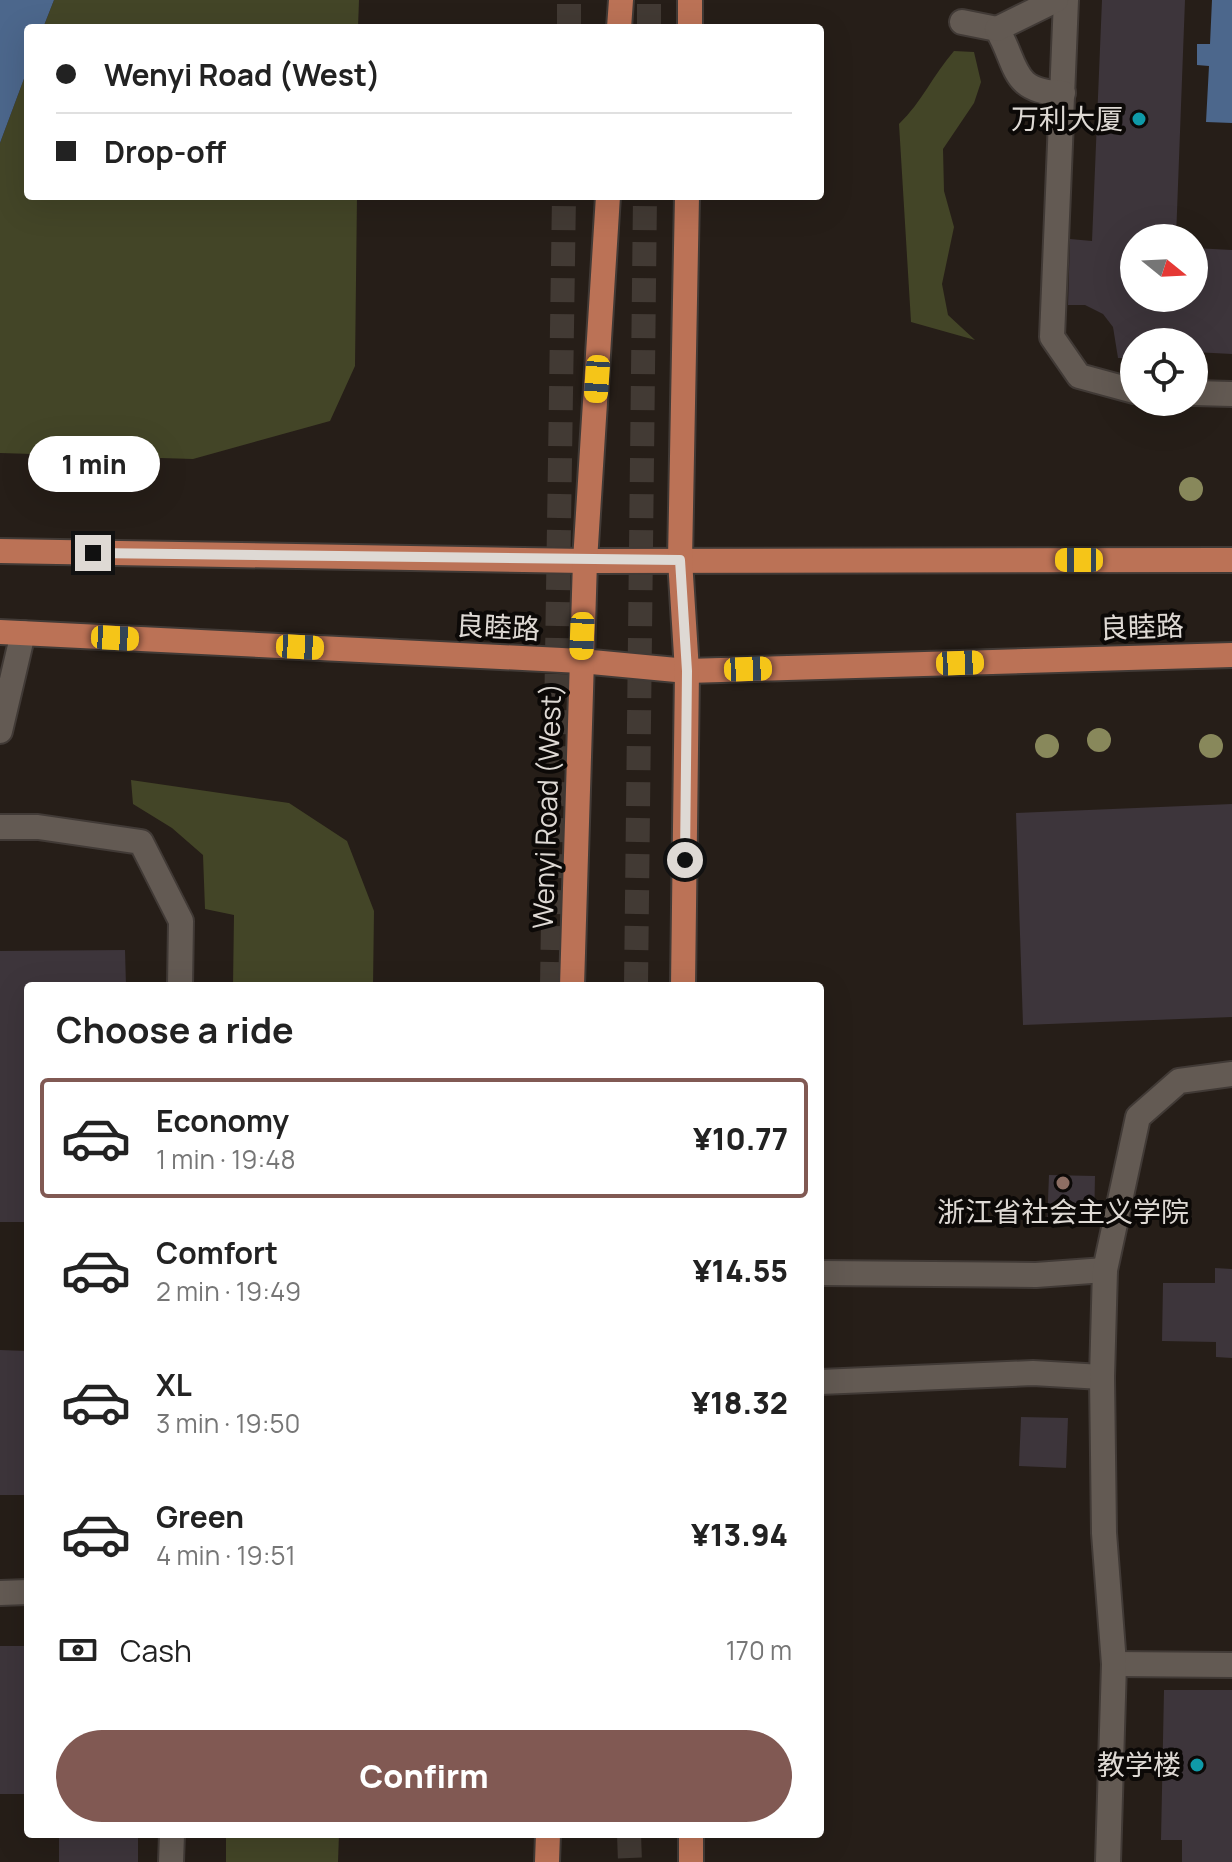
<!DOCTYPE html>
<meta charset="utf-8">
<style>
body{margin:0;font-family:Manrope,"Noto Sans SC",sans-serif;background:#f2f2f2;color:#222;height:100vh;display:flex;flex-direction:column;font-size:30px;white-space:nowrap}
*{box-sizing:border-box;margin:0}
p{font-size:26px;color:#767676}
.icon{flex:none;width:44px;height:44px;fill:none;stroke:currentColor;stroke-width:2;stroke-linecap:round;stroke-linejoin:round}
.map{position:relative;flex:1;overflow:hidden}
.drawer{position:absolute;left:24px;top:982px;width:800px;height:856px;display:flex;flex-direction:column;background:#fff;border-radius:8px;box-shadow:0 8px 32px #0002}
.drawer>*{flex:none}
.top-card{position:absolute;left:24px;top:24px;width:800px;height:176px;border-radius:8px;box-shadow:0 8px 32px #0002;display:grid;align-content:center;height:176px;padding:0 32px;background:#fff}
.needle{width:52px;rotate:108deg}
.tools{position:absolute;left:1120px;top:224px;display:grid;gap:16px}
.tools a{display:grid;place-items:center;width:88px;height:88px;border-radius:50%;background:#fff;box-shadow:0 8px 32px #0002;font-size:40px}
.end{position:absolute;width:36px;height:36px;margin:-18px;border:10px solid #ded9d4;background:#111;box-shadow:0 0 0 4px #111}
.from{border-radius:50%}
.bubble{position:absolute;height:56px;border-radius:28px;background:#fff;box-shadow:0 8px 32px #0002;font-size:26px;font-weight:800;line-height:56px;text-align:center}
.car{position:absolute;width:24px;height:48px;margin:-24px -12px;border-radius:10px;box-shadow:0 0 6px 2px #0007;background:linear-gradient(#f5c518 24%,#345 0 40%,#f5c518 0 76%,#345 0 86%,#f5c518 0)}
.top-card b{display:flex;align-items:center;gap:28px;height:76px;font-size:30px}
.top-card b+b{border-top:2px solid #e0e0e0}
.top-card i{width:20px;height:20px;background:#222}
ul{padding:0;list-style:none}
li{display:flex;align-items:center;gap:24px;height:120px;margin:0 16px 12px;padding:0 16px;border:4px solid transparent;border-radius:8px}
li div{flex:1}
li b{display:block;font-size:30px}
li em{font-style:normal;font-weight:800}
li.on{border-color:#815953}
li>.icon{width:72px;height:72px;stroke-width:1.5}
h2{padding:0 32px;font-size:36px;line-height:96px}
.pay{display:flex;align-items:center;gap:20px;height:88px;padding:0 32px;font-size:30px}
.pay p{margin-inline-start:auto}
.cta{display:flex;gap:16px;margin-top:auto;padding:16px 32px}
.cta a{flex:1;height:92px;border-radius:48px;background:#815953;color:#fff;font-size:32px;font-weight:800;line-height:92px;text-align:center}
.map>svg:first-child{display:block}
.green{fill:#434527}
.water{fill:#4c678c}
.building{fill:#3d353b}
.lines{fill:none;stroke-linecap:round;stroke-linejoin:round}
.highway-tunnel{stroke:#423a34;stroke-width:24;stroke-dasharray:24 12;stroke-linecap:butt}
.minor-casing{stroke:#413a36;stroke-width:28}
.major-casing{stroke:#413a36;stroke-width:28}
.minor{stroke:#635a53;stroke-width:24}
.major{stroke:#bb7256;stroke-width:24}
.tree{fill:#88885b}
.route{stroke:#ded9d4;stroke-width:10}
.culture-dot{fill:#0f9aa8;stroke:#0c0907;stroke-width:3}
.education-dot{fill:#8d6e63;stroke:#0c0907;stroke-width:3}
.labels{text-anchor:middle;stroke-width:8;stroke-linejoin:round;paint-order:stroke}
.poi-label{font-size:28px;fill:#ded9d4;stroke:#0c0907;text-anchor:end}
.street-label{font-size:28px;fill:#ded9d4;stroke:#0c0907}
</style>
<div class="map">
<svg width="1232" height="1862" viewBox="0 0 1232 1862">
<rect width="100%" height="100%" fill="#261e18"/>
<g class="green">
<path d="M54,0h305l-1,28h-315z"/>
<path d="M954,51l20,1 7,30 -7,21 -31,46 1,42 10,36 -12,57 6,31 27,25 -64,-18 -12,-198c23,-22 34,-49 55,-73z"/>
<path d="M28,68v128h329l-2,170 -25,55 -137,38 -193,-6v-310z"/>
<path d="M131,780l158,23 58,38 27,70 -1,75h-140l1,-71 -29,-6 -2,-54 -31,-27 -39,-24z"/>
<path d="M226,1834h113l-1,28h-112z"/>
</g>
<g class="water">
<path d="M0,0h54l-11,28h-15v40l-28,75z"/>
<path d="M1212,0h20v123l-26,-1 3,-56 -12,-1v-21h13z"/>
</g>
<g class="building">
<path d="M1102,0h83l-9,238h-42v60h60v-50l38,2v104l-38,-2v-10h-60v16h-16l-5,-31 -10,-13 -18,-9h-17l2,-66 22,2z"/>
<path d="M1232,804v213l-209,8 -7,-212z"/>
<path d="M125,950l1,36h-98v236h-28v-271z"/>
<path d="M1049,1175l46,1 -1,50 -47,-1z"/>
<path d="M1215,1268l17,1v89l-16,-1v-15l-54,-1 1,-58h52z"/>
<path d="M0,1350l28,1v144h-28z"/>
<path d="M1021,1417l47,1 -2,50 -47,-2z"/>
<rect x="0" y="1646" width="28" height="148"/>
<path d="M1164,1690h68v172h-50v-22h-21z"/>
<rect x="59" y="1834" width="79" height="28"/>
</g>
<g class="lines">
<g class="highway-tunnel">
<path d="M569,28v-28"/>
<path d="M649,28v-28"/>
<path d="M552,986l12,-790"/>
<path d="M636,986l9,-790"/>
<path d="M629,1834l1,28"/>
</g>
<defs>
<g id="minor">
<path d="M1066,0l-14,337 27,39 55,15"/>
<path d="M962,22l35,7c21,35 13,64 66,64"/>
<path d="M997,29l59,-29"/>
<path d="M1194,393l38,1"/>
<path d="M0,731l23,-98"/>
<path d="M0,827h38l103,15 40,79 -1,65"/>
<path d="M820,1273l216,2 69,-5"/>
<path d="M820,1382l213,-9 69,4"/>
<path d="M0,1593l28,-1"/>
<path d="M1114,1664l118,1"/>
<path d="M171,1862l1,-28"/>
<path d="M1108,1862l6,-198 -10,-131 -2,-156 3,-107 33,-153 41,-36 53,-7"/>
</g>
<g id="major">
<path d="M619,28l2,-28"/>
<path d="M690,28v-28"/>
<path d="M0,551l585,10 647,-1"/>
<path d="M0,632l581,29 106,10 545,-16"/>
<path d="M572,986l13,-425 23,-365"/>
<path d="M683,986l4,-315 -7,-111 7,-364"/>
<path d="M547,1862l1,-28"/>
<path d="M691,1862v-28"/>
</g>
</defs>
<use href="#minor" class="minor-casing"/>
<use href="#major" class="major-casing"/>
<use href="#minor" class="minor"/>
<use href="#major" class="major"/>
</g>
<g class="tree">
<circle cx="1191" cy="489" r="12"/>
<circle cx="1099" cy="740" r="12"/>
<circle cx="1047" cy="746" r="12"/>
<circle cx="1211" cy="746" r="12"/>
</g>
<g class="lines">
<path class="route" d="M93,553l587,7 7,111 -2,189"/>
</g>
<g class="culture-dot">
<circle cx="1139" cy="119" r="8"/>
<circle cx="1197" cy="1765" r="8"/>
</g>
<circle class="education-dot" cx="1063" cy="1183" r="8"/>
<g class="labels">
<g class="poi-label">
<text x="1123" y="129">万利大厦</text>
<text x="1063" y="1222" text-anchor="middle">浙江省社会主义学院</text>
<text x="1181" y="1775">教学楼</text>
</g>
<g class="street-label">
<text transform="translate(498 627) rotate(3)" y="10">良睦路</text>
<text transform="translate(1142 627) rotate(-2)" y="10">良睦路</text>
<text transform="translate(547 806) rotate(-88)" y="10">Wenyi Road (West)</text>
</g>
</g>
</svg>
<div class="tools">
<a><svg class="needle" viewBox="-14 -14 28 28"><path d="M0-13l5 13h-10z" fill="#e53935"/><path d="M0 13l5-13h-10z" fill="#767676"/></svg></a>
<a><svg class="icon" aria-label="locate" viewBox="0 0 24 24"><circle cx="12" cy="12" r="6"/><path d="M12 2v4M12 18v4M2 12h4M18 12h4"/></svg></a>
</div>
<i class="end from" style="left:685px;top:860px"></i>
<i class="end" style="left:93px;top:553px"></i>
<div class="bubble" style="left:28px;top:436px;width:132px">1 min</div>
<i class="car" style="left:597px;top:379px;rotate:184deg"></i>
<i class="car" style="left:1079px;top:560px;rotate:270deg"></i>
<i class="car" style="left:582px;top:636px;rotate:182deg"></i>
<i class="car" style="left:115px;top:638px;rotate:93deg"></i>
<i class="car" style="left:300px;top:647px;rotate:93deg"></i>
<i class="car" style="left:960px;top:663px;rotate:88deg"></i>
<i class="car" style="left:748px;top:669px;rotate:88deg"></i>
<div class="top-card">
<b><i class="from"></i>Wenyi Road (West)</b>
<b><i></i>Drop-off</b>
</div>
<section class="drawer">
<h2>Choose a ride</h2>
<ul>
<li class="on"><svg class="icon" aria-label="car" viewBox="0 0 24 24"><path d="M5 17H2v-5l4-1 3-4h7l3 4 3 1v5h-3M9 17h6M6 11h13"/><circle cx="7" cy="17" r="2"/><circle cx="17" cy="17" r="2"/></svg><div><b>Economy</b><p>1 min · 19:48</p></div><em>¥10.77</em></li>
<li><svg class="icon" aria-label="car" viewBox="0 0 24 24"><path d="M5 17H2v-5l4-1 3-4h7l3 4 3 1v5h-3M9 17h6M6 11h13"/><circle cx="7" cy="17" r="2"/><circle cx="17" cy="17" r="2"/></svg><div><b>Comfort</b><p>2 min · 19:49</p></div><em>¥14.55</em></li>
<li><svg class="icon" aria-label="car" viewBox="0 0 24 24"><path d="M5 17H2v-5l4-1 3-4h7l3 4 3 1v5h-3M9 17h6M6 11h13"/><circle cx="7" cy="17" r="2"/><circle cx="17" cy="17" r="2"/></svg><div><b>XL</b><p>3 min · 19:50</p></div><em>¥18.32</em></li>
<li><svg class="icon" aria-label="car" viewBox="0 0 24 24"><path d="M5 17H2v-5l4-1 3-4h7l3 4 3 1v5h-3M9 17h6M6 11h13"/><circle cx="7" cy="17" r="2"/><circle cx="17" cy="17" r="2"/></svg><div><b>Green</b><p>4 min · 19:51</p></div><em>¥13.94</em></li>
</ul>
<div class="pay"><svg class="icon" aria-label="cash" viewBox="0 0 24 24"><path d="M3 7h18v10H3z"/><circle cx="12" cy="12" r="2"/></svg>Cash<p>170 m</p></div>
<div class="cta"><a>Confirm</a></div>
</section>
</div>
